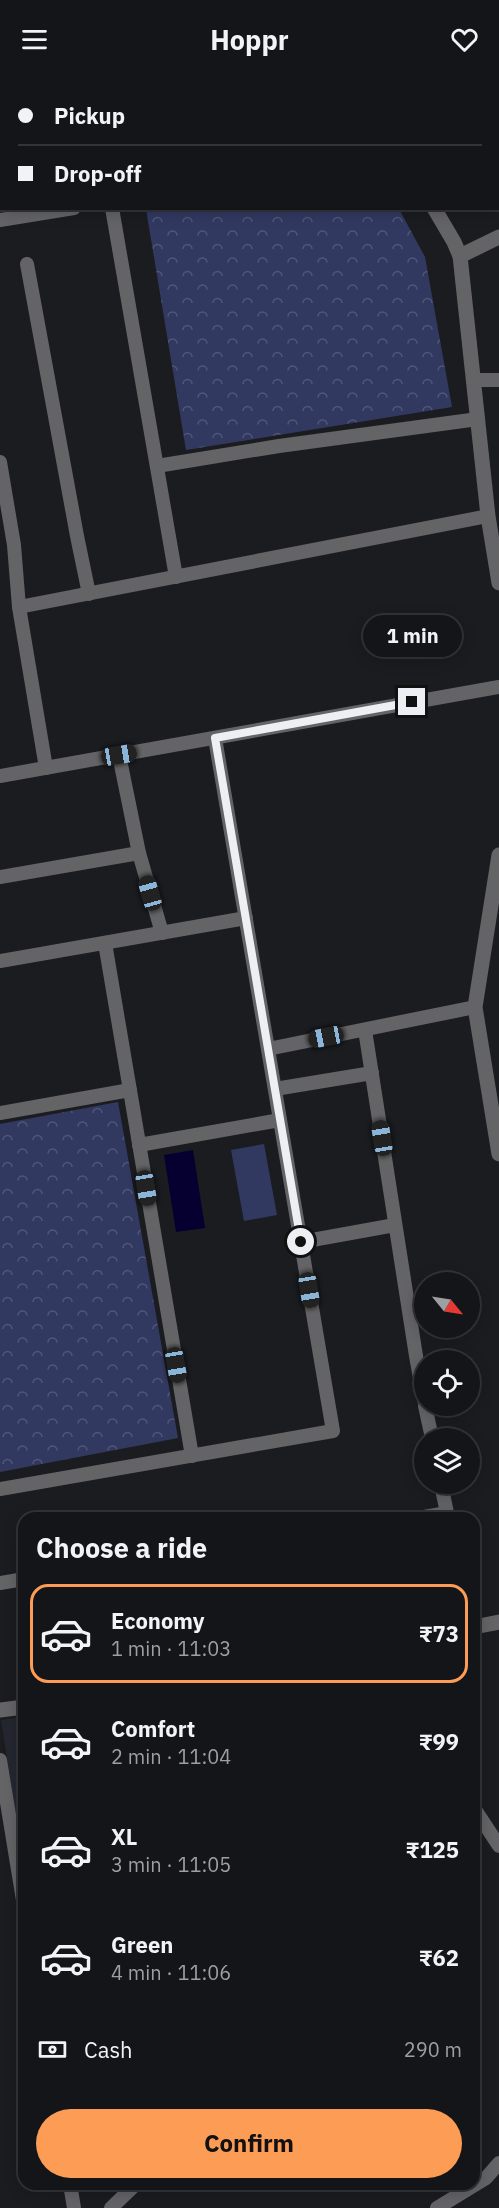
<!DOCTYPE html>
<meta charset="utf-8">
<style>
body{margin:0;font-family:"IBM Plex Sans",sans-serif;background:#212225;color:#f1f3f6;height:100vh;display:flex;flex-direction:column;font-size:22px;white-space:nowrap}
*{box-sizing:border-box;margin:0}
p{font-size:20px;color:#9d9fa2}
.icon{flex:none;width:33px;height:33px;fill:none;stroke:currentColor;stroke-width:2;stroke-linecap:round;stroke-linejoin:round}
.map{position:relative;flex:1;overflow:hidden}
.sheet{position:absolute;left:18px;top:1434px;width:462px;height:678px;display:flex;flex-direction:column;background:#141518;border-radius:18px;box-shadow:0 3px 15px #0003,0 0 0 2px #333437}
.sheet>*{flex:none}
.top-card{position:absolute;left:0px;top:0px;width:500px;height:132px;box-shadow:0 3px 15px #0003,0 0 0 2px #333437;display:grid;align-content:center;height:132px;padding:0 18px;background:#141518}
.needle{width:39px;rotate:120deg}
.tools{position:absolute;left:414px;top:1194px;display:grid;gap:12px}
.tools a{display:grid;place-items:center;width:66px;height:66px;border-radius:50%;background:#141518;box-shadow:0 3px 15px #0003,0 0 0 2px #333437;font-size:30px}
.end{position:absolute;width:27px;height:27px;margin:-14px;border:8px solid #eeeff2;background:#111;box-shadow:0 0 0 3px #111}
.from{border-radius:50%}
.bubble{position:absolute;height:42px;border-radius:21px;background:#141518;box-shadow:0 3px 15px #0003,0 0 0 2px #333437;font-size:20px;font-weight:800;line-height:42px;text-align:center}
.car{position:absolute;width:18px;height:36px;margin:-18px -9px;border-radius:8px;box-shadow:0 0 4px 2px #0007;background:linear-gradient(#222 24%,#8ab4d8 0 40%,#222 0 76%,#8ab4d8 0 86%,#222 0)}
.top-card b{display:flex;align-items:center;gap:21px;height:57px;font-size:22px}
.top-card b+b{border-top:2px solid #333437}
.top-card i{width:15px;height:15px;background:#f1f3f6}
ul{padding:0;list-style:none}
li{display:flex;align-items:center;gap:18px;height:99px;margin:0 12px 9px;padding:0 6px;border:3px solid transparent;border-radius:18px}
li div{flex:1}
li b{display:block;font-size:22px}
li em{font-style:normal;font-weight:800}
li.selected{border-color:#fd9d55}
li>.icon{width:54px;height:54px;stroke-width:1.5}
h2{padding:0 18px;font-size:27px;line-height:72px}
.pay{display:flex;align-items:center;gap:15px;height:66px;padding:0 18px;font-size:22px}
.pay p{margin-inline-start:auto}
.button{display:flex;gap:12px;margin-top:auto;padding:12px 18px}
.button a{flex:1;height:69px;border-radius:36px;background:#fd9d55;color:#111;font-size:24px;font-weight:800;line-height:69px;text-align:center}
header{display:flex;justify-content:space-between;align-items:center;height:78px;padding:0 18px;background:#141518;font-size:27px;font-weight:800}
.map>svg:first-child{display:block}
.built{fill:#242730}
.grass{fill:#323961}
.park{fill:url(#park-crowns)}
.water{fill:#050030}
.lines{fill:none;stroke-linecap:round;stroke-linejoin:round}
.minor{stroke:#646466;stroke-width:14}
.tertiary{stroke:#646466;stroke-width:15}
.route{stroke:#eeeff2;stroke-width:8}
</style>
<header><svg class="icon" aria-label="menu" viewBox="0 0 24 24"><path d="M4 6h16M4 12h16M4 18h16"/></svg>Hoppr<svg class="icon" aria-label="heart" viewBox="0 0 24 24"><path d="M12 20l-8-8c-3-5 5-10 8-4 3-6 11-1 8 4z"/></svg></header>
<div class="map">
<svg width="499" height="2130" viewBox="0 0 499 2130">
<defs>
<pattern id="park-crowns" width="20" height="18" patternUnits="userSpaceOnUse" patternTransform="scale(1.5)"><rect width="20" height="18" fill="#323961"/><path d="M2 6a3 3 0 1 1 6 0M12 15a3 3 0 1 1 6 0" fill="none" stroke="#505678"/></pattern>
</defs>
<rect width="100%" height="100%" fill="#1b1c20"/>
<path class="built" d="M24,1639v150l-23,-147z"/>
<path class="grass" d="M264,1066l13,71 -33,6 -13,-71z"/>
<g class="park">
<path d="M146,131h253l26,48 27,150 -266,43z"/>
<path d="M118,1024l60,336 -178,34v-348z"/>
</g>
<path class="water" d="M193,1072l12,78 -29,4 -12,-77z"/>
<g class="lines">
<g class="minor">
<path d="M89,0v2"/>
<path d="M112,130l64,369"/>
<path d="M0,142l74,-12"/>
<path d="M27,186l50,272 12,58"/>
<path d="M473,302h26"/>
<path d="M0,384l14,83 5,62 27,161"/>
<path d="M157,388l122,-20 199,-27"/>
<path d="M19,529l469,-91"/>
<path d="M119,677l20,98 23,80"/>
<path d="M0,698l499,-89"/>
<path d="M0,799l139,-24"/>
<path d="M105,865l87,513"/>
<path d="M0,883l246,-43"/>
<path d="M365,952l51,326 8,44"/>
<path d="M268,971l207,-42"/>
<path d="M275,1011l97,-16"/>
<path d="M0,1035l130,-23"/>
<path d="M139,1067l141,-25"/>
<path d="M301,1164l94,-17"/>
<path d="M425,1328l7,32"/>
<path d="M0,1411l333,-58 -118,-693"/>
<path d="M418,1440l29,-5 -6,-29"/>
<path d="M0,1505l24,-4"/>
<path d="M0,1682l24,146"/>
<path d="M474,1730l25,38"/>
<path d="M70,2106l4,24"/>
<path d="M111,2130l25,-24"/>
<path d="M437,2130l49,-30 13,-15"/>
</g>
<g class="tertiary">
<path d="M344,0l1,2"/>
<path d="M434,130l20,34 6,14 28,260 11,67"/>
<path d="M460,178l39,-19"/>
<path d="M499,777l-24,152 24,147"/>
<path d="M474,1549l25,-5"/>
<path d="M0,1632l24,-3"/>
</g>
</g>
<g class="lines">
<path class="route" d="M301,1164l-86,-504 197,-36"/>
</g>
</svg>
<div class="tools">
<a><svg class="needle" viewBox="-14 -14 28 28"><path d="M0-13l5 13h-10z" fill="#e53935"/><path d="M0 13l5-13h-10z" fill="#9d9fa2"/></svg></a>
<a><svg class="icon" aria-label="locate" viewBox="0 0 24 24"><circle cx="12" cy="12" r="6"/><path d="M12 2v4M12 18v4M2 12h4M18 12h4"/></svg></a>
<a><svg class="icon" aria-label="layers" viewBox="0 0 24 24"><path d="M12 4l9 5-9 5-9-5zM3 14l9 5 9-5"/></svg></a>
</div>
<i class="end from" style="left:301px;top:1164px"></i>
<i class="end" style="left:412px;top:624px"></i>
<div class="bubble" style="left:363px;top:537px;width:99px">1 min</div>
<i class="car" style="left:119px;top:677px;rotate:80deg"></i>
<i class="car" style="left:150px;top:815px;rotate:344deg"></i>
<i class="car" style="left:326px;top:959px;rotate:259deg"></i>
<i class="car" style="left:382px;top:1060px;rotate:351deg"></i>
<i class="car" style="left:146px;top:1110px;rotate:171deg"></i>
<i class="car" style="left:309px;top:1212px;rotate:171deg"></i>
<i class="car" style="left:176px;top:1287px;rotate:170deg"></i>
<div class="top-card">
<b><i class="from"></i>Pickup</b>
<b><i></i>Drop-off</b>
</div>
<section class="sheet">
<h2>Choose a ride</h2>
<ul>
<li class="selected"><svg class="icon" aria-label="car" viewBox="0 0 24 24"><path d="M5 17H2v-5l4-1 3-4h7l3 4 3 1v5h-3M9 17h6M6 11h13"/><circle cx="7" cy="17" r="2"/><circle cx="17" cy="17" r="2"/></svg><div><b>Economy</b><p>1 min · 11:03</p></div><em>₹73</em></li>
<li><svg class="icon" aria-label="car" viewBox="0 0 24 24"><path d="M5 17H2v-5l4-1 3-4h7l3 4 3 1v5h-3M9 17h6M6 11h13"/><circle cx="7" cy="17" r="2"/><circle cx="17" cy="17" r="2"/></svg><div><b>Comfort</b><p>2 min · 11:04</p></div><em>₹99</em></li>
<li><svg class="icon" aria-label="car" viewBox="0 0 24 24"><path d="M5 17H2v-5l4-1 3-4h7l3 4 3 1v5h-3M9 17h6M6 11h13"/><circle cx="7" cy="17" r="2"/><circle cx="17" cy="17" r="2"/></svg><div><b>XL</b><p>3 min · 11:05</p></div><em>₹125</em></li>
<li><svg class="icon" aria-label="car" viewBox="0 0 24 24"><path d="M5 17H2v-5l4-1 3-4h7l3 4 3 1v5h-3M9 17h6M6 11h13"/><circle cx="7" cy="17" r="2"/><circle cx="17" cy="17" r="2"/></svg><div><b>Green</b><p>4 min · 11:06</p></div><em>₹62</em></li>
</ul>
<div class="pay"><svg class="icon" aria-label="cash" viewBox="0 0 24 24"><path d="M3 7h18v10H3z"/><circle cx="12" cy="12" r="2"/></svg>Cash<p>290 m</p></div>
<div class="button"><a>Confirm</a></div>
</section>
</div>
